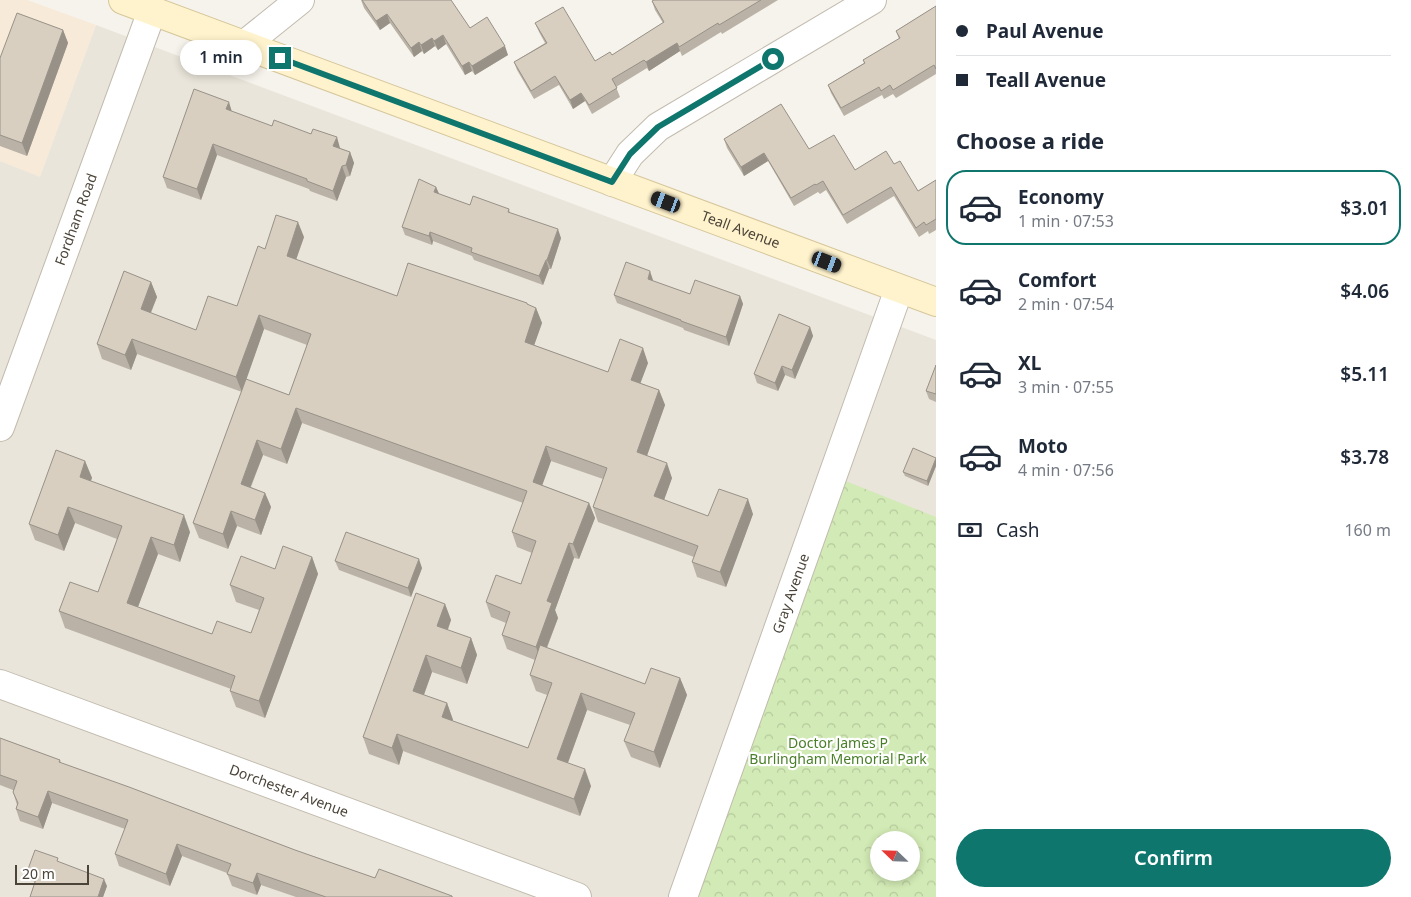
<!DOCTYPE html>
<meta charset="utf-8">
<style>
body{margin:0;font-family:"Noto Sans",sans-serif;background:#f2f2f3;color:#1f2937;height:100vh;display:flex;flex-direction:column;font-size:19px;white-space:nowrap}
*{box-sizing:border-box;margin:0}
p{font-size:16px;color:#747a83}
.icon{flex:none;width:28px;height:28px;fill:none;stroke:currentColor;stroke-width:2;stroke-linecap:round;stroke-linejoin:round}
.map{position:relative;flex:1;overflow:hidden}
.sheet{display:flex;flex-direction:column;background:#fff;width:475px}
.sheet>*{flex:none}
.guide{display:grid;align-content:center;height:110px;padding:0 20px;background:#fff}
.needle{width:32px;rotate:293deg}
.buttons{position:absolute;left:870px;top:831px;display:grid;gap:10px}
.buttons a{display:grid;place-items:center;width:50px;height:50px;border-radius:50%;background:#fff;box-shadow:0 2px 8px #0003;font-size:25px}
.scale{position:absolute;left:15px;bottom:12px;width:74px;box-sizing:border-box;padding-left:5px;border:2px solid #4b4439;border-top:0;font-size:14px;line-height:18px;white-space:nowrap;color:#4b4439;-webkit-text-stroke:4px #fff;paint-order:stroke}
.end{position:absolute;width:22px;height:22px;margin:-11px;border:6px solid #0f766e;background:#fff;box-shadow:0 0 0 2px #fff}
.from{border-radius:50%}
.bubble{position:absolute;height:35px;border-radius:18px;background:#fff;box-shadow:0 2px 8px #0003;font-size:16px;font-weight:600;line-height:35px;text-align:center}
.car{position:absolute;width:15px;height:30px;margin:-15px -8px;border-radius:6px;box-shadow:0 0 4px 1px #0007;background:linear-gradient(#222 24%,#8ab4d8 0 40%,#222 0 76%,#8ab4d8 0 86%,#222 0)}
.guide b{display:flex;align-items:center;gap:18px;height:48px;font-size:19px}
.guide b+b{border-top:1px solid #e0e1e3}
.guide i{width:12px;height:12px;background:#1f2937}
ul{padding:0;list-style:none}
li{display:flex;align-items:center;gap:15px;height:75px;margin:0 10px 8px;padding:0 10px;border:2px solid transparent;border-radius:20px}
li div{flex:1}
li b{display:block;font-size:19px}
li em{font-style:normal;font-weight:600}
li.current{border-color:#0f766e}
li>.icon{width:45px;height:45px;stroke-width:1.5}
h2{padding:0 20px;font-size:22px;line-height:60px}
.pay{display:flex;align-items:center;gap:12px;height:55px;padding:0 20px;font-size:19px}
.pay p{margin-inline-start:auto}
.primary-button{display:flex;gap:10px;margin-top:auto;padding:10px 20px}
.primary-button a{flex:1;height:58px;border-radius:30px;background:#0f766e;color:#fff;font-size:20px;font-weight:600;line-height:58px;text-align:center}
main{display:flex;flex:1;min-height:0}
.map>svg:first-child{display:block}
.residential{fill:#eae5da;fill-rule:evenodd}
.commercial{fill:#f7ead8}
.forest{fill:url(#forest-crowns);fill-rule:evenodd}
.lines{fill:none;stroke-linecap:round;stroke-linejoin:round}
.street-casing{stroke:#c2bbae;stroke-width:30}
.secondary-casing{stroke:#d6c79b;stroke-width:30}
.street{stroke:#fff;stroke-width:28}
.secondary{stroke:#fff3cd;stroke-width:28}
.wall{fill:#bab2a6;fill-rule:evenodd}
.shaded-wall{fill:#979187}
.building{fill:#d8cfc1;stroke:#979187}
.route{stroke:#0f766e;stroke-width:6}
.labels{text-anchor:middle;stroke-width:4.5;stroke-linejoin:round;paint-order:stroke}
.street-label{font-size:14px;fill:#4b4439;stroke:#fff}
.park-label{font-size:14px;fill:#4a7f2a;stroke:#fff}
</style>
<main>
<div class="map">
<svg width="936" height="897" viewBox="0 0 936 897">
<defs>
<pattern id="forest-crowns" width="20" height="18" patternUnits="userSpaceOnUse" patternTransform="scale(1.25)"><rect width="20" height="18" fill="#d2eab5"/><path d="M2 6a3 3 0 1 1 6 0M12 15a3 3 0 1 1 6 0" fill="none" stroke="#b6ca9c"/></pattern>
</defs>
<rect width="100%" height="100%" fill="#f6f3ec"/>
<path class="residential" d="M96,25l840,315v557h-936v-736l40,15zM879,840h32v32h-32z"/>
<path class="commercial" d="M0,0h27l69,25 -56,152 -40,-16z"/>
<path class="forest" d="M833,476l103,41v380h-253zM879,840h32v32h-32z"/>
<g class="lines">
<defs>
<g id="street">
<path d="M244,45l56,-45"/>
<path d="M612,182l18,-28 28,-27 214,-127"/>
<path id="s1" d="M0,427l152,-416"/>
<path id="s2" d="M0,684l577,213"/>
<path id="s3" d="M683,897l216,-608"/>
</g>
<g id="secondary">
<path id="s4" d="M123,0l813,302"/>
</g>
</defs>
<use href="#street" class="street-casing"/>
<use href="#secondary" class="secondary-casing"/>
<use href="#street" class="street"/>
<use href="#secondary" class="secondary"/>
</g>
<g class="wall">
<path d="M361,0l109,28 38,27 -33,20 -3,-4 -7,4 -19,-31 -8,6 -3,-4 -11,8 -2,-3 -8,6 -24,-34 -10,7 -16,-22z"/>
<path d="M654,0h124l-56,34 -1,-2 -39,24 -2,-5 -31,20 -2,-3 -31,19 4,10 -28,17 -7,-13 -12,8 -14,-24 -25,14 -17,-29 -3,-8 31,-19 -6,-11 -4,-9 60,38 17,-6 51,-32 -8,-13 -3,-9z"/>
<path d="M936,6v68l-40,24 -3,-4 -9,5 -2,-4 -38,21 -13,-23 -3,-8 36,-22 -1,-3 36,-21 -3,-8z"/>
<path d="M63,30l5,13 -41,113 -27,-10v-88z"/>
<path d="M232,112l40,14 68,22 10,4 4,11 -4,13 -4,1 -9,24 -27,-10 -1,-2 -92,-34 -16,45 -34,-12 -4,-11z"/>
<path d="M724,139l85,10 46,21 39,-6 24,27 18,-11v50l-7,4 -1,-3 -9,6 -25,-41 -47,28 -21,-34 -6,4 -2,-2 -24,14 -26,-45 -24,15 -17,-28z"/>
<path d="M436,187l3,7 31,11 39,4 1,4 51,25 -10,31h-2l-6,16 -69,-25 -2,-4 -39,-15 -1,4 -27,-10 -3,-8z"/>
<path d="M304,237l-8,23 101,36 131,9 8,3 6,15 -8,22 74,27 40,-9 -8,20 19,7 6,15 -18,50 25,23 -8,22 44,16 45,-2 -27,73 -29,-10 -5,-15 2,-5 -96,-35 -5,-15 10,-28 -52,-18 -9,24 47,18 6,15 -16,41 -5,-1 -19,52 3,8 -11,30 98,36 35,-6 7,17 -27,73 -29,-11 -7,-16 6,-16 -43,-15 -19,53 23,23 -11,30 -177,-65 -4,14 -30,-11 -6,-17 82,-133 6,16 -3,10 23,8 6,17 -10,29 -35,-12 -8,23 23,8 6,17 -1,1 76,27 19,-53 -11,-4 -6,-16 5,-15 -28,-11 -5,-14 4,-12 -15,-6 -5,-15 35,-18 11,-31 -15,-6 -5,-15 11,-29 -221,-80 -15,41 -24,-9 -12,32 14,6 6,14 -10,28 -24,-9 -9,23 -29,-11 -6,-15 49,-131 -105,-38 -6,16 -29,-11 -5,-15 54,-62 6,15 -6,16 45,17 41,-24 28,-57zM264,329l43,16 -18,50 -43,-16z"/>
<path d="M653,280v1l37,13 50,2 3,8 -14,42 -45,-16 -1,-2 -66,-25 -3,-8z"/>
<path d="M810,327l3,9 -18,43 -10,-4 -7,16 -21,-8 -3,-9z"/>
<path d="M936,365v37l-7,-3 -3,-8z"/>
<path d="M936,458v8l-8,20 -23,-10 -2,-4z"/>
<path d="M85,461l7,17 -2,3 100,51 -10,30 -22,-8 -20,53 74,27 39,-1 8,-23 -23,-8 -6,-17 45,-16 37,-12 6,17 -53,144 -29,-11 -6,-16 1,-2 -166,-61 -6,-17 39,-19 19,-53 -42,-16 -11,28 -29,-11 -6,-16z"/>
<path d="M335,561l87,7 -11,29 -72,-27z"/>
<path d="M0,738l60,22 1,3 234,87 80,28 77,18 1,1h-157l-35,-12 -4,10 -25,-9 -5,-13 -45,-17 -12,30 -51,-20 -4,-12 10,-25 -73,-26 -9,26 -23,-8 -4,-12 1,-4 -4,-13v-2l-13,-5z"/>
<path d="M59,862l48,24 -4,11h-73l5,-15 -5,-2 -3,-8z"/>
</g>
<g class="shaded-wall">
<path d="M387,14l3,9 -10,7 -4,-9z"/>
<path d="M63,30l5,13 -41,113 -5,-13z"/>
<path d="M443,35l3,9 -8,6 -4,-9z"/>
<path d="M432,38l3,8 -11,8 -3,-9z"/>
<path d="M419,42l3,9 -8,6 -3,-9z"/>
<path d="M677,43l3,8 -31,20 -3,-9z"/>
<path d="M505,46l3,9 -33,20 -3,-9z"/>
<path d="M469,62l3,9 -7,4 -3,-9z"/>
<path d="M581,93l4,8 -12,8 -3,-9z"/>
<path d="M229,102l3,10 -6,-3z"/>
<path d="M337,137l3,11 -3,8 -4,-10z"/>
<path d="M213,144l4,11 -16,45 -4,-11z"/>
<path d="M350,152l4,11 -4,13 -4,-11z"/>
<path d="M764,153l4,8 -24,15 -3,-9z"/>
<path d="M342,166l4,11 -9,24 -4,-10z"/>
<path d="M436,187l4,9 -6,-4z"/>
<path d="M298,222l6,15 -12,34 -5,-15z"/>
<path d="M558,229l3,9 -10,31 -4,-9z"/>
<path d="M430,232l3,9 -1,4 -3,-9z"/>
<path d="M546,260l3,9 -6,16 -4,-9z"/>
<path d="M650,271l3,9 -2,7 -3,-8z"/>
<path d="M151,282l6,15 -11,27 -5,-15z"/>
<path d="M740,296l3,8 -14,42 -3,-9z"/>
<path d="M536,308l6,15 -12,34 -5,-15z"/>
<path d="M259,315l5,14 -22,63 -6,-15z"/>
<path d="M810,327l3,9 -18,43 -3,-9z"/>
<path d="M132,339l5,15 -6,16 -6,-15z"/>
<path d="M643,348l5,15 -12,32 -5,-15z"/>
<path d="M782,366l3,9 -7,16 -3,-8z"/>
<path d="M659,390l6,15 -22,62 -6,-15z"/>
<path d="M296,408l6,15 -15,41 -6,-15z"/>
<path d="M257,440l6,15 -17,43 -5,-14z"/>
<path d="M546,446l5,15 -13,36 -5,-15z"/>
<path d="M936,458v8l-8,20 -1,-5z"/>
<path d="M85,461l7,17 -6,16 -6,-17z"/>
<path d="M667,463l5,15 -12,33 -6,-15z"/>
<path d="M265,493l6,14 -10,28 -6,-15z"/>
<path d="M748,499l5,15 -27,73 -6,-15z"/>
<path d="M589,503l6,15 -16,41 -6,-15z"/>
<path d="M68,507l7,16 -11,28 -6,-16z"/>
<path d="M231,511l6,15 -9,23 -5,-15z"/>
<path d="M184,515l6,17 -10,30 -6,-17z"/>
<path d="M151,537l7,17 -25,66 -6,-17z"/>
<path d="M569,543l5,15 -19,52 3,8 -17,44 -5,-15 11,-46z"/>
<path d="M312,557l6,17 -53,144 -6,-17z"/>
<path d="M419,559l3,9 -11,29 -3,-9z"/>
<path d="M445,604l6,16 -8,22 -6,-16z"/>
<path d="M471,638l6,17 -10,29 -6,-16z"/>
<path d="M426,655l6,17 -13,36 -6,-17z"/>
<path d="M680,678l7,17 -27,73 -6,-16z"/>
<path d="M581,693l6,17 -24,66 -6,-17z"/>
<path d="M447,703l6,17 -5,14 -6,-17z"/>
<path d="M397,734l6,17 -4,14 -7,-17z"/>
<path d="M585,769l6,17 -11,30 -6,-17z"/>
<path d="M48,791l4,12 -9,26 -5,-12z"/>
<path d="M177,844l5,12 -12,30 -4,-12z"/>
<path d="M257,873l4,12 -4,10 -4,-12z"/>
<path d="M104,879l3,7 -4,11h-5z"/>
</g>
<g class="building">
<path d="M362,0h89l19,28 17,-11 18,29 -33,20 -3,-4 -7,4 -19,-31 -9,6 -2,-3 -11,7 -2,-3 -8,6 -24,-34 -11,7z"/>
<path d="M654,0h107l-42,25 -1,-2 -39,24 -2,-4 -31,19 -2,-2 -32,19 5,9 -28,17 -8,-12 -11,7 -15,-24 -24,15 -17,-29 33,-19 -12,-20 28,-16 32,54 15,-9 2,3 52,-33 -12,-21z"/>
<path d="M936,6v63l-2,-4 -41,25 -3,-5 -9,6 -2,-4 -38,21 -13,-23 37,-22 -2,-3 37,-22 -4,-7z"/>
<path d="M17,13l46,17 -41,113 -22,-8v-77z"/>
<path d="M194,89l35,13 -3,7 46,17 2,-6 37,14 2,-5 24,8 -4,9 17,6 -4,13 -4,1 -9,25 -26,-10v-2l-94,-35 -16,45 -34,-12z"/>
<path d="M781,104l28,45 25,-14 21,35 31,-19 8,13 6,-3 18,30 18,-11v39l-10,6 -2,-3 -8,6 -25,-41 -48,28 -20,-34 -7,4 -1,-1 -24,14 -27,-45 -23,14 -17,-28z"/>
<path d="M419,179l17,8 -2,5 36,13 3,-9 36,13 -1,3 50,17 -11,31h-1l-7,16 -68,-24 1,-4 -42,-16 -1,4 -27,-9z"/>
<path d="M276,215l22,7 -11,34 110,40 11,-33 119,40v1l9,4 -11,34 83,30 12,-33 23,9 -12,32 28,10 -22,62 30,11 -13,33 54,20 11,-27 29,10 -28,73 -28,-10 6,-16 -105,-39 14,-39 -61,-22 -13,36 56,21 -16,41 -4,-1 -22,58 5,2 -16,44 -34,-12 8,-23 -24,-10 10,-27 25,9 15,-43 -24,-9 15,-41 -231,-83 -15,41 -24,-9 -16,44 24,9 -10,27 -24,-9 -8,23 -30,-11 53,-144 43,16 22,-61 -52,-19 -23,62 -104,-38 -7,16 -28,-11 27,-73 27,11 -10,27 55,21 12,-34 29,10 21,-60 7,3z"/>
<path d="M626,262l24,9 -2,8 42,15 5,-14 45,16 -14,41 -45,-16v-1l-67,-25z"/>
<path d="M779,314l31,13 -18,43 -10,-4 -7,17 -21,-9z"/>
<path d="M936,365v29l-10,-3z"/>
<path d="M913,448l23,10 -9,23 -24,-9z"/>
<path d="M56,450l29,11 -5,16 104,38 -10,30 -23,-8 -24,66 85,31 5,-13 34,12 13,-35 -34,-13 11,-29 34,13 8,-23 29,11 -53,144 -29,-10 5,-15 -176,-65 11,-29 28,10 24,-66 -54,-19 -10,28 -29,-11z"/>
<path d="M346,532l73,27 -11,29 -73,-27z"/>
<path d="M416,593l29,11 -8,22 34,12 -10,30 -35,-13 -13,36 34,12 -5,14 86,31 24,-65 -22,-8 10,-30 105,39 6,-16 29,10 -26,74 -30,-11 11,-28 -54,-20 -24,66 28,10 -11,30 -177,-65 -5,14 -29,-11z"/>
<path d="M0,738l60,22 -1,2 70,25 166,63 80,28 4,-9 73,27v1h-126l-69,-24 -4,10 -26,-9 4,-10 -54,-20 -11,30 -51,-20 13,-34 -80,-29 -10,26 -22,-8 2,-6 -5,-11 4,-11 -17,-6z"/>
<path d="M35,850l23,8 -1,3 47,18 -6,18h-68l7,-21 -10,-4z"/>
</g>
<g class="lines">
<path class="route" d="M280,58l332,124 18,-28 28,-27 115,-68"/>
</g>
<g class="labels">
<g class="street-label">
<text dy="5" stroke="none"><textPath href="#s1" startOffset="221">Fordham Road</textPath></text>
<text dy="5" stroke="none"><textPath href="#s4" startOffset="659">Teall Avenue</textPath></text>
<text dy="5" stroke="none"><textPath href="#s3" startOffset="322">Gray Avenue</textPath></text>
<text dy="5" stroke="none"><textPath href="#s2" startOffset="308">Dorchester Avenue</textPath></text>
</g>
<g class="park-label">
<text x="838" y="748">Doctor James P<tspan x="838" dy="16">Burlingham Memorial Park</tspan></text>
</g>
</g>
</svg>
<div class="buttons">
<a><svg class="needle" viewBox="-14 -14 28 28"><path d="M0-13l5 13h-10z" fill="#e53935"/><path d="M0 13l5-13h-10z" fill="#747a83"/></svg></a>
</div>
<div class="scale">20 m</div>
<i class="end from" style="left:773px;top:59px"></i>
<i class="end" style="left:280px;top:58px"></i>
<div class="bubble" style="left:180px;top:40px;width:82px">1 min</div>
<i class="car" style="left:666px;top:202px;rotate:291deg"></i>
<i class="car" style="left:827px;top:262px;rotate:111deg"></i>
</div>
<section class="sheet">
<div class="guide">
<b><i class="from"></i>Paul Avenue</b>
<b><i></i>Teall Avenue</b>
</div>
<h2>Choose a ride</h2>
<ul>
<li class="current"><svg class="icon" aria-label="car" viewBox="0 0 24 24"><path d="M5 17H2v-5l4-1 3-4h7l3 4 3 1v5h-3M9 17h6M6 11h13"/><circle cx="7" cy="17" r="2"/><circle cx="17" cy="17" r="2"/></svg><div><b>Economy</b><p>1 min · 07:53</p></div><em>$3.01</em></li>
<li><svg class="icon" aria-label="car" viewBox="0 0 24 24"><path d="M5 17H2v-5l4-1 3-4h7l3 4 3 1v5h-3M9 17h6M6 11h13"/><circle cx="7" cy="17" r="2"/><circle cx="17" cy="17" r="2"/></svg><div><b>Comfort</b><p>2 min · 07:54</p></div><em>$4.06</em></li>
<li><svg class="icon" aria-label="car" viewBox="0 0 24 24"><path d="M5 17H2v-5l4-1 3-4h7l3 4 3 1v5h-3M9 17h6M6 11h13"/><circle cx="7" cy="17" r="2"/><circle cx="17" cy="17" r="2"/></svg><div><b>XL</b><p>3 min · 07:55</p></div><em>$5.11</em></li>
<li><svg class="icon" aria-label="car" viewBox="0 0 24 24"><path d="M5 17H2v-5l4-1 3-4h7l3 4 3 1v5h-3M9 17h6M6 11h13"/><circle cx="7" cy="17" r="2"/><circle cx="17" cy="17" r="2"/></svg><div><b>Moto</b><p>4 min · 07:56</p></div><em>$3.78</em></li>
</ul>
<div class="pay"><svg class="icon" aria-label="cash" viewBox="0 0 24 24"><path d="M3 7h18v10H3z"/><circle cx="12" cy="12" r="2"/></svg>Cash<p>160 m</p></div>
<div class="primary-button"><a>Confirm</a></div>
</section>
</main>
